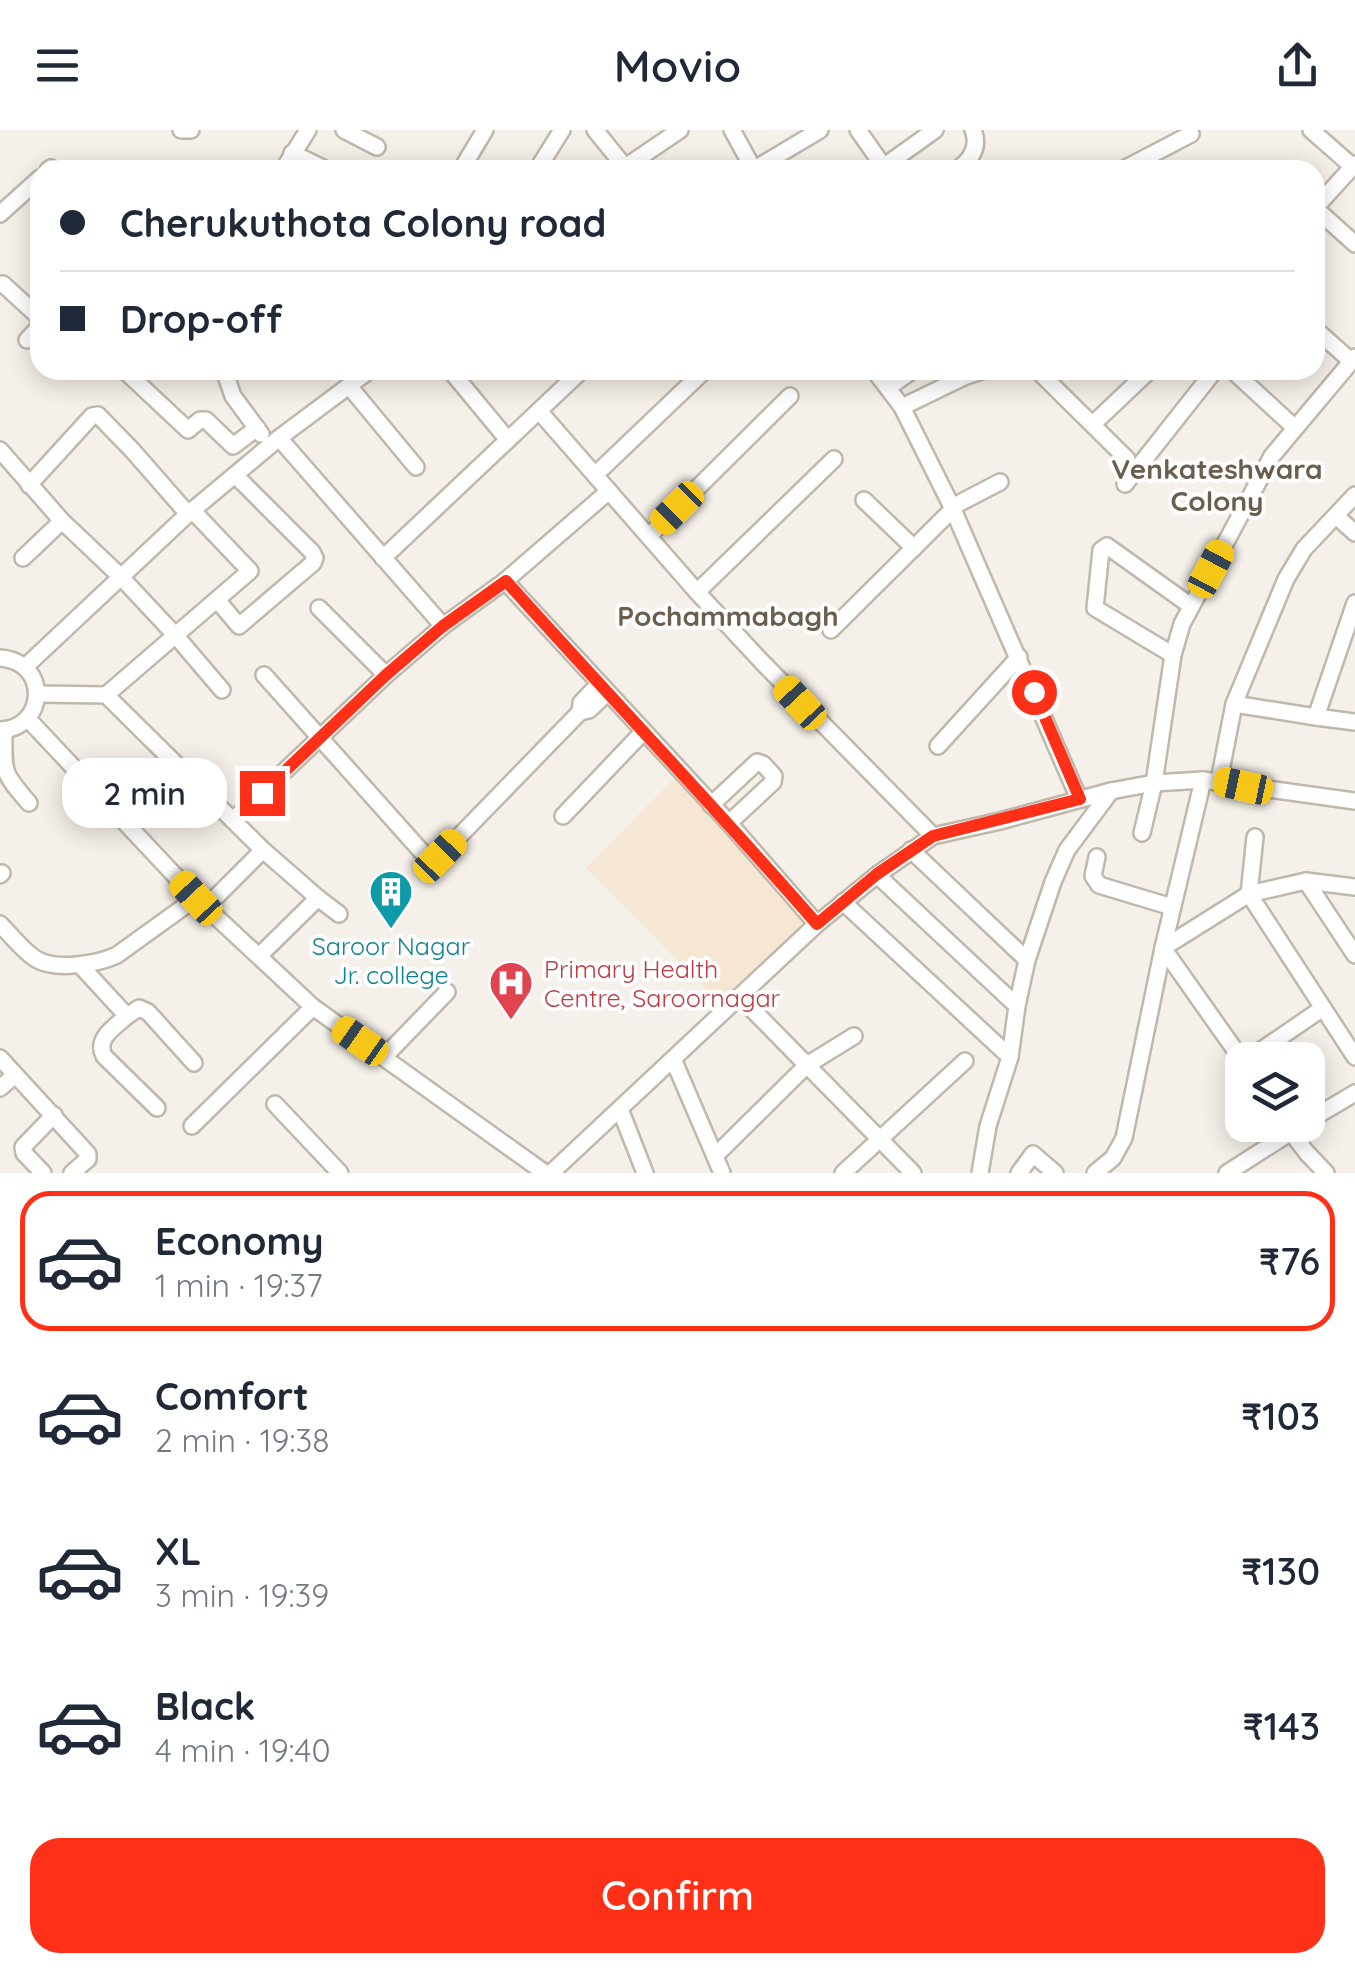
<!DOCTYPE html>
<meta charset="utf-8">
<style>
body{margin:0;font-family:Quicksand,sans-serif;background:#f6f6f7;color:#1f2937;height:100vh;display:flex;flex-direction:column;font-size:38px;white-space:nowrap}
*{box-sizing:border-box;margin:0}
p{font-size:32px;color:#747a83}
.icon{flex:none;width:55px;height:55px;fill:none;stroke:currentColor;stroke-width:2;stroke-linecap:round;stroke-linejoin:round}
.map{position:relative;height:1043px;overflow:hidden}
.side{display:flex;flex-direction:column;background:#fff;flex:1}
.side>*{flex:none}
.guide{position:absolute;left:30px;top:30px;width:1295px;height:220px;border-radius:30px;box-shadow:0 5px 25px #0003;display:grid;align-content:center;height:220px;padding:0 30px;background:#fff}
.tools{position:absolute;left:1225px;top:912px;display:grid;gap:20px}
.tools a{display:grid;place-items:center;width:100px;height:100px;border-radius:20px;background:#fff;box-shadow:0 5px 25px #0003;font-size:50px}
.end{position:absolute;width:45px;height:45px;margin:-22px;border:12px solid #fe3017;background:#fff;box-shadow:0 0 0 5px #fff}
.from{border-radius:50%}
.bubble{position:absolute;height:70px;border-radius:30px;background:#fff;box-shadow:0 5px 25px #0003;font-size:32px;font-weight:600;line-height:70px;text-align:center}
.car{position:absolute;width:30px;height:60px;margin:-30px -15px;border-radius:12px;box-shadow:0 0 8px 2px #0007;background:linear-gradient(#f5c518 24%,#345 0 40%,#f5c518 0 76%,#345 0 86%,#f5c518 0)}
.guide b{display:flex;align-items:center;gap:35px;height:95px;font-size:38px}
.guide b+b{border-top:2px solid #e0e1e3}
.guide i{width:25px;height:25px;background:#1f2937}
ul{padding:18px 0 0;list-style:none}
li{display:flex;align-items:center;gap:30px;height:140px;margin:0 20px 15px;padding:0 10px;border:5px solid transparent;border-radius:30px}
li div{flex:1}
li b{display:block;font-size:38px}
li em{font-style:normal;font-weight:600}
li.current{border-color:#fe3017}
li>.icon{width:90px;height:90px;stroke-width:1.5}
.button{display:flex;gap:20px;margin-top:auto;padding:20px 30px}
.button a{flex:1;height:115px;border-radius:30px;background:#fe3017;color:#fff;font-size:40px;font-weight:600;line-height:115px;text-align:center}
header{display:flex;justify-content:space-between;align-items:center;height:130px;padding:0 30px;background:#fff;font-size:45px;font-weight:600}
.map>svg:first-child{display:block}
.commercial{fill:#f6e6d4}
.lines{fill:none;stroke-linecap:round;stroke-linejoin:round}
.minor-casing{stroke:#c0b8ab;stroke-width:20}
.minor{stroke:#fff;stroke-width:15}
.route{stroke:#fe3017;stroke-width:12}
.labels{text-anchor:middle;stroke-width:8;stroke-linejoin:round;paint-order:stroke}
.culture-label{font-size:25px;fill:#0d838f;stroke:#fff}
.health-label{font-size:25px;fill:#be3a42;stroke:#fff;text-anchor:start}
.neighbourhood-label{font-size:28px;font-weight:bold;fill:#6b5e4e;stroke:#fff}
</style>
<header><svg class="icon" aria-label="menu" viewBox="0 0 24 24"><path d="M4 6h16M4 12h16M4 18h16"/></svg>Movio<svg class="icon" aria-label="share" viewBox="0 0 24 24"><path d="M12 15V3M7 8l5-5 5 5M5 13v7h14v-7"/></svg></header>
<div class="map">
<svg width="1355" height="1043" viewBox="0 0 1355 1043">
<rect width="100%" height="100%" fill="#f5f0e9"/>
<path class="commercial" d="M676,647l131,144 -15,18 -50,46 -23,17 -133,-134z"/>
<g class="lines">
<defs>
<g id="minor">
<path d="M181,0h10"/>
<path d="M344,0l33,17"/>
<path d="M595,0l30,37"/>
<path d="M732,0l22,40"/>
<path d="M858,0l28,40"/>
<path d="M1311,0l41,36"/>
<path d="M292,23l35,17"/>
<path d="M48,40l3,-2 3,2"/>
<path d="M283,40l25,-40"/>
<path d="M461,40l24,-40"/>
<path d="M537,40l25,-40"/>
<path d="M621,40l59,-40"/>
<path d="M753,40l67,-40"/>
<path d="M879,40l56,-40"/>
<path d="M957,40c14,-10 23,-23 16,-40"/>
<path d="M1122,40l69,-36 -2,-4"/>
<path d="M1315,78l40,-44"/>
<path d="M1315,78l40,36"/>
<path d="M0,84l40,-36"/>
<path d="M3,154l37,34"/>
<path d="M1315,199l36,32"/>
<path d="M27,210l13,-14"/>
<path d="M124,240l64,60 12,-10h6l27,26 24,-18"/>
<path d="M224,240l9,26 28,38"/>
<path d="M450,240l58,70"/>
<path d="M874,240l28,37 50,100 127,292"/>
<path d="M1037,240l90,89"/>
<path d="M1232,240l63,58"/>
<path d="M349,256l67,81"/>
<path d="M888,258l25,-18"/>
<path d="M902,277l64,-31 19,-6"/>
<path d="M539,281l158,181 65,70 171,174"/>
<path d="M1093,294l57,-54"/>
<path d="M279,308l164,188"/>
<path d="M0,320l62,71 58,55 56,60 46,54"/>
<path d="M595,345l110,-105"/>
<path d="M1125,354l90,-114"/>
<path d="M29,355l63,-69 6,-1 35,36 55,63"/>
<path d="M864,370l50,48"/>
<path d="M952,377l48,-25"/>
<path d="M1336,386l19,17"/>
<path d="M649,406l141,-140"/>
<path d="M23,428l39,-37"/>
<path d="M383,428l199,-188"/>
<path d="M505,451l224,242 88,101"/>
<path d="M697,462l137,-133"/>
<path d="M218,471l21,25 74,-63 2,-5 -3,-6 -77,-77"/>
<path d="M319,478l67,67"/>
<path d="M831,500l122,-121"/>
<path d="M1173,525l-78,-47 6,-58 6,-4 84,60"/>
<path d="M0,528c51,4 46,71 0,72"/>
<path d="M25,537l163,-153 91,-76 91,-68"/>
<path d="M264,545l166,186 10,-5 140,-144"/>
<path d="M599,554l-18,19 -1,9 9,-2 18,-17"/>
<path d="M37,564l69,1 157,155 55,48 -59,58"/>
<path d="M106,565l144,-124 -58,-61"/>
<path d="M1234,574l82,13 39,-114"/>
<path d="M1316,587l39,5"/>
<path d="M28,589l168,179 117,109 232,166"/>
<path d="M4,600c0,42 -3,41 25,73"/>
<path d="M938,616l81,-89"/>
<path d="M1219,651l15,-77 52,-125 18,-30 51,-54"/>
<path d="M711,675l46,-43 6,2 11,12 -1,6 -44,41"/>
<path d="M563,686l80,-84"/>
<path d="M233,690l153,-145 57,-49 62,-45 104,-90"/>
<path d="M1142,703l12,-50 19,-128 9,-31 90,-168 83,-99"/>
<path d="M1255,707l-6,57 106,163"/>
<path d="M911,720l116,110"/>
<path d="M1097,727l-4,19 6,9 73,22"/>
<path d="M0,745l2,-2"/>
<path d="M877,745l140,131"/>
<path d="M1306,751l49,74"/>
<path d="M318,768l21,16"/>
<path d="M843,772l167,155"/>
<path d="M206,777l57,-57"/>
<path d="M0,794c11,11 23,27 36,35 19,12 62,5 81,-4l79,-57"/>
<path d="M80,835l47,51 12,-8 9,4 46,51"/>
<path d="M740,867l173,176"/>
<path d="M127,886c-12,11 -32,22 -23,40l53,52"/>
<path d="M384,927l63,-65"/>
<path d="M0,928l88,96v5l-16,14"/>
<path d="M673,929l49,114"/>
<path d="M1242,930l-79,-112 86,-54 57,-13 49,6"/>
<path d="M1247,930l76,-52"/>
<path d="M0,958l15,-13"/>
<path d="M275,974l65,69"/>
<path d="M620,979l25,64"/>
<path d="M1308,991l47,-28"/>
<path d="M192,996l121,-119"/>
<path d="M1287,997l20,26 19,20"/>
<path d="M715,1026l92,-91 47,-29"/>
<path d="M43,1043l-19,-20 -1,-6 31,-32"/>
<path d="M551,1043l266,-249 60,-49 56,-39 67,-15 111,-30 43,-8 49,-3 152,21"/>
<path d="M843,1043l122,-112"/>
<path d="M980,1043l8,-47 22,-69 7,-51 10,-46 26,-78 14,-32 44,-59"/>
<path d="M1019,1043l14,-19 22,19"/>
<path d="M1095,1043l18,-15 11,-20 39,-190 40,-168"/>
<path d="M1227,1043l75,-48"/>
</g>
</defs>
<use href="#minor" class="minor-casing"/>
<use href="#minor" class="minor"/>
</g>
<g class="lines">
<path class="route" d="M262,663l124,-118 57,-49 63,-45c103,115 210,227 311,343l60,-50 56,-38 147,-37 -46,-107"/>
</g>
<defs>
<symbol id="building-pin" viewBox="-11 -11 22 30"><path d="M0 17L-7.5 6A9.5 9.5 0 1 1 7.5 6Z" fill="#0f9aa8" stroke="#fff"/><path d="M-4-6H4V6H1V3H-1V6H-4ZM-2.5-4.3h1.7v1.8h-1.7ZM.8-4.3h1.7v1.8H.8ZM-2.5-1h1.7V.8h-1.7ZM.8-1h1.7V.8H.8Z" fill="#fff"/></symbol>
<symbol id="hospital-pin" viewBox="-11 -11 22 30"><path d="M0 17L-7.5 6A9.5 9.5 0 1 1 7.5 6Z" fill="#e0444e" stroke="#fff"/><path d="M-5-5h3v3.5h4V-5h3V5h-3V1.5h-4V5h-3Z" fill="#fff"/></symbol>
</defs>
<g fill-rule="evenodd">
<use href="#building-pin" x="366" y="737" width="50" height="68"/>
<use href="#hospital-pin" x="486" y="828" width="50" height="68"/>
</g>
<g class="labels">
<g class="culture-label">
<text x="391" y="825">Saroor Nagar<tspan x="391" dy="29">Jr. college</tspan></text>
</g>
<g class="health-label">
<text x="544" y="848">Primary Health<tspan x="544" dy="29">Centre, Saroornagar</tspan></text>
</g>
<g class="neighbourhood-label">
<text x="1217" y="349">Venkateshwara<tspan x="1217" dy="32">Colony</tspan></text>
<text x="728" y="496">Pochammabagh</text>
</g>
</g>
</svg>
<div class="tools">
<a><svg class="icon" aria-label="layers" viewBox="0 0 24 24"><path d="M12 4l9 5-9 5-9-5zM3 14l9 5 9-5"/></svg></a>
</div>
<i class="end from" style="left:1034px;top:562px"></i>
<i class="end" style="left:262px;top:663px"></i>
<div class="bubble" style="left:62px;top:628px;width:165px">2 min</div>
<i class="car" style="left:677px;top:378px;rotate:225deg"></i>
<i class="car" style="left:1211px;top:439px;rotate:28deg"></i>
<i class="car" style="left:800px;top:573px;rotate:317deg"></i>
<i class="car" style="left:1243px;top:656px;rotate:282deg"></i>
<i class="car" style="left:440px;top:726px;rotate:44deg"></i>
<i class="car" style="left:196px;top:768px;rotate:317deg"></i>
<i class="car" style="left:360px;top:911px;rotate:305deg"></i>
<div class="guide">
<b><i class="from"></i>Cherukuthota Colony road</b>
<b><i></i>Drop-off</b>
</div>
</div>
<section class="side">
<ul>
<li class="current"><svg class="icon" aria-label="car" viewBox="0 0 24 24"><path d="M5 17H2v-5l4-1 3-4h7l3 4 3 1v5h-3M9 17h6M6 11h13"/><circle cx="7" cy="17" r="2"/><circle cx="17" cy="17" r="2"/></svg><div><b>Economy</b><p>1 min · 19:37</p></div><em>₹76</em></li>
<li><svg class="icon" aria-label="car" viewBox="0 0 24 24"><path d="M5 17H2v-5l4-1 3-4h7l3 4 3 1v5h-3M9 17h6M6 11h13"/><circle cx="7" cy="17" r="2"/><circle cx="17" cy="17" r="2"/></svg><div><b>Comfort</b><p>2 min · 19:38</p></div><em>₹103</em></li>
<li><svg class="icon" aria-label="car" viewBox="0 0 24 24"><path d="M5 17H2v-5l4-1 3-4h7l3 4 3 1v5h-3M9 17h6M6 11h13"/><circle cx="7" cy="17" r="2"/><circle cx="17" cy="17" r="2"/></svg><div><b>XL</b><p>3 min · 19:39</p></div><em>₹130</em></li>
<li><svg class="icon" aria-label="car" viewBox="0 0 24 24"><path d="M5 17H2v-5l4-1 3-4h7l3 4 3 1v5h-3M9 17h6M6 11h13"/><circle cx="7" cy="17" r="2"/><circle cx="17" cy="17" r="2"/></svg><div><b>Black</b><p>4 min · 19:40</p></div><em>₹143</em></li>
</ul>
<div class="button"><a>Confirm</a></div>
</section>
